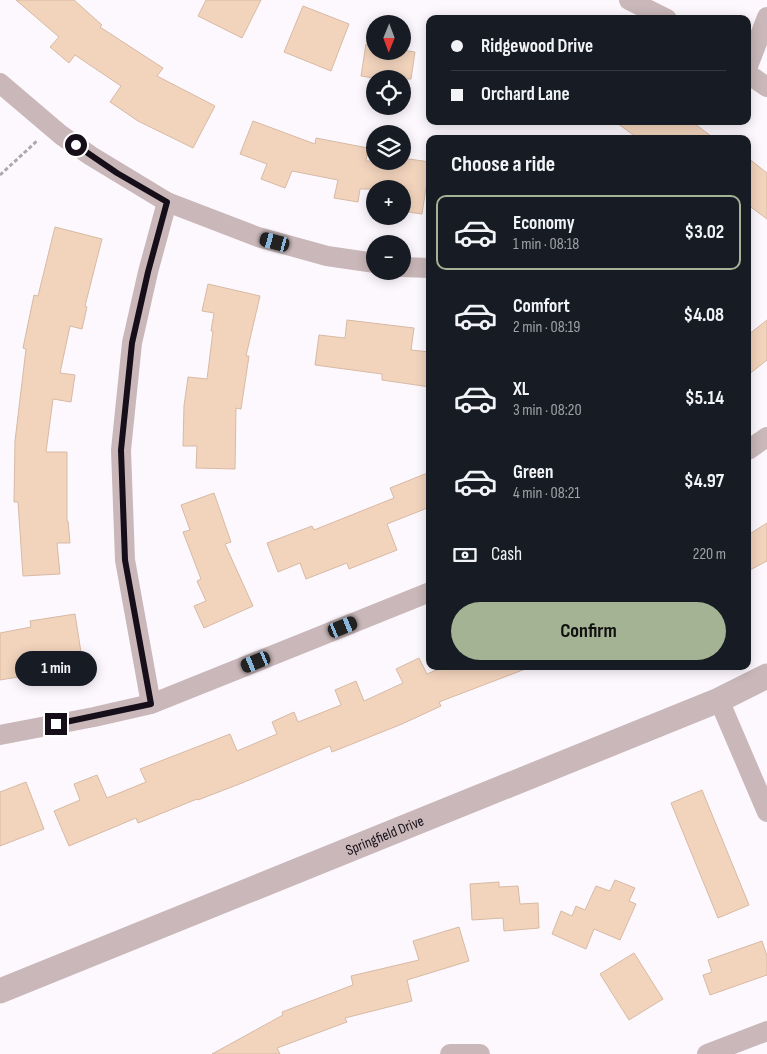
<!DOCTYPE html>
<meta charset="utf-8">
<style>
body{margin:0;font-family:"Sofia Sans Condensed",sans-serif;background:#242831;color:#f1f3f6;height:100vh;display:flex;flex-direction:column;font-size:19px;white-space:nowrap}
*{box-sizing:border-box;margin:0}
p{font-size:16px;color:#9ea1a6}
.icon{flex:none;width:28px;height:28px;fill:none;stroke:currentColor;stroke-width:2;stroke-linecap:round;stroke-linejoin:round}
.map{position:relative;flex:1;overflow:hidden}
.details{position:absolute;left:426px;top:135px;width:325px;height:535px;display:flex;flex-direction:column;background:#171b24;border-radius:10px;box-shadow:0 2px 12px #0003}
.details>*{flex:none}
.guide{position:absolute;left:426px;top:15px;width:325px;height:110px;border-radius:10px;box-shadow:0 2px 12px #0003;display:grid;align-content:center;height:110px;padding:0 25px;background:#171b24}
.needle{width:32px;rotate:181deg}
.buttons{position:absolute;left:366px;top:15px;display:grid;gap:10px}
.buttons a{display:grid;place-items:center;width:45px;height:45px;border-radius:50%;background:#171b24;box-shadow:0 2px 12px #0003;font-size:25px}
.end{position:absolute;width:22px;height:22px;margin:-11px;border:6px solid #160e18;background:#fff;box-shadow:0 0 0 2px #fff}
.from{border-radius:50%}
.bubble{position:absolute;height:35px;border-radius:18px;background:#171b24;box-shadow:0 2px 12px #0003;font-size:16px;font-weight:700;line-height:35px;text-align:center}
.car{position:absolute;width:15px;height:30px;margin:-15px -8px;border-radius:6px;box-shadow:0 0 4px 1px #0007;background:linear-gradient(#222 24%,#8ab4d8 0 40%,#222 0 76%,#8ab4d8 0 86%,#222 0)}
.guide b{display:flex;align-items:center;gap:18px;height:48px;font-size:19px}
.guide b+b{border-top:1px solid #363941}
.guide i{width:12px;height:12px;background:#f1f3f6}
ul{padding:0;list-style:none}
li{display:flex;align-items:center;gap:15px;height:75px;margin:0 10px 8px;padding:0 15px;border:2px solid transparent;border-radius:10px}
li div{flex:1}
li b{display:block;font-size:19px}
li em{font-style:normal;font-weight:700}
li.active{border-color:#a3b393}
li>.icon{width:45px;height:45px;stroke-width:1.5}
h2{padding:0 25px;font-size:22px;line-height:60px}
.pay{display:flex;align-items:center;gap:12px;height:55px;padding:0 25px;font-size:19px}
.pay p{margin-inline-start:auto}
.cta{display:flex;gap:10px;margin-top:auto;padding:10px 25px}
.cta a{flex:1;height:58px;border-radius:30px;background:#a3b393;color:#111;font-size:20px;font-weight:700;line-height:58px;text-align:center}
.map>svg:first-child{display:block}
.building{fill:#f2d4bd;stroke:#d7baa4}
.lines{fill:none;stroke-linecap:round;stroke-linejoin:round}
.path{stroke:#ada7ae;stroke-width:3;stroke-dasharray:4 2.5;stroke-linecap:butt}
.minor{stroke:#c9b7b9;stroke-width:20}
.tertiary{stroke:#c9b7b9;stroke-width:25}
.route{stroke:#160e18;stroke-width:6}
.labels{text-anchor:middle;stroke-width:4;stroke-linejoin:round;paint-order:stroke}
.street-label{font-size:15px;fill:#160e18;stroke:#fff}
</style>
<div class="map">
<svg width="767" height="1054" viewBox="0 0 767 1054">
<rect width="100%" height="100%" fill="#fdf8fe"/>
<g class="building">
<path d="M16,0h58l28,25 -2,2 63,41 -6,8 58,30 -22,42 -55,-27 -28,-19 11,-16 -46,-31 -6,8 -19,-16 9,-10z"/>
<path d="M206,0h55l-19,38 -44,-22z"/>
<path d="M303,6l46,18 -18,47 -47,-19z"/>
<path d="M366,44l9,2v5h27v-1l13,2 -4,27h-32l-18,-3z"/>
<path d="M253,121l62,23 1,-6 52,10 -2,13h36v-3l28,4 -8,52 -20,-3v-22h-42l-2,13 -24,-4 4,-18 -46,-9 -7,17 -24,-9 6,-15 -27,-10z"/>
<path d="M614,121h77l24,18h-76z"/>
<path d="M748,158l19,15v46l-19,-14z"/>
<path d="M55,227l47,12 -17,67 2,1 -5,22 -12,-3 -10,47 15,2 -4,27 -18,-3 -7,53h21v69h1l2,22h-13l3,31 -37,2 -5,-74h-4l1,-61 11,-92 -3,-1 11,-53 4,1z"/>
<path d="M208,284l52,12 -14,60h3l-8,53 -5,-1 -1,61 -39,-1 1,-22h-14l1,-40 4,-29 19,2 6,-48h-2l3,-18 -12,-2z"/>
<path d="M347,320l67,8 -3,22 19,2v35l-48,-7v-6l-67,-9 4,-30 26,3z"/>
<path d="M767,320v40l-19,15v-40z"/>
<path d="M430,472v35l-43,17 10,26 -48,19 -2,-6 -41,16 -6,-16 -22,9 -11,-29 45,-17 2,4 80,-32 -4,-10z"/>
<path d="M214,493l17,49 -6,2 28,62 -49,22 -10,-22 12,-5 -9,-20 4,-2 -18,-47 7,-2 -9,-25z"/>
<path d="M767,523v38l-19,10v-36z"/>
<path d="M75,614l8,51 -23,3 -1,-9 -37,6 2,11 -24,4v-47l31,-6 -1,-6z"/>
<path d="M419,658l8,16 19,-8h82v2l-89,34 2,4 -39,18 -70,28 -2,-6 -88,37 -44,17 -1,-1 -59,24 -2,-5 -67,28 -15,-35 26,-11 -6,-16 23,-9 10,23 39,-16 -6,-13 90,-35 7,17 40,-17 -5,-12 22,-10 4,10 43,-17 -6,-15 21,-9 8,20 39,-18 -7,-14z"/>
<path d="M26,782l18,47 -44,17v-54z"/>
<path d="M702,790l47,115 -31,13 -47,-115z"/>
<path d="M615,880l20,8 -6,13 7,3 -16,36 -26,-11 -8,20 -34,-15 9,-23 11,5 4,-10 9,4 11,-24 14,5z"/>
<path d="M499,882v5l19,-1 2,18 18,-1 1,25 -35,3 -1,-13 -31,2 -2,-36z"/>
<path d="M459,927l10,34 -62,19 5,21 -67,17 2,4 -70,26 3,6h-68l71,-39 -1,-3 71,-27 -2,-9 68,-16 -6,-19z"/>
<path d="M762,941l5,15v19l-57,20 -7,-20 9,-3 -4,-12z"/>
<path d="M634,953l29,46 -34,21 -29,-46z"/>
</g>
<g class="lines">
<path class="path" d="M0,175l38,-35"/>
<g class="minor">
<path d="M629,0l38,19"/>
<path d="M748,66l19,-49"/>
<path d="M748,74l19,13"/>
<path d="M0,83l61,52 30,21 76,46 91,35 69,19 48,7"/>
<path d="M402,267l28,1"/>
<path d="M748,450l19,-13"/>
<path d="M719,700l48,112"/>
<path d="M151,704l-26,-144 -4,-110 11,-107 16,-71 19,-70"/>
<path d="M0,735l94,-18 57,-13 279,-112"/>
<path d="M450,1054h30"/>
<path d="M707,1054l60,-23"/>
</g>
<path class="tertiary" id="s1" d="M0,991l719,-291 48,-24"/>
</g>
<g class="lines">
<path class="route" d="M56,724l95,-20 -26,-144 -4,-110 11,-107 16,-71 19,-70 -50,-29 -41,-28"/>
</g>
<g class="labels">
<g class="street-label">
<text dy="5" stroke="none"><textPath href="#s1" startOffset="415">Springfield Drive</textPath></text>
</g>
</g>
</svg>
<div class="buttons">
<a><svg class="needle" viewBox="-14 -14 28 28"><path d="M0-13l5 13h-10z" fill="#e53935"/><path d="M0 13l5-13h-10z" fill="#9ea1a6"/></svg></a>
<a><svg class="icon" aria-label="locate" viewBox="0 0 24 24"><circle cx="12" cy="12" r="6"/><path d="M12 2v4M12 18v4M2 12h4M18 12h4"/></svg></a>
<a><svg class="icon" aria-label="layers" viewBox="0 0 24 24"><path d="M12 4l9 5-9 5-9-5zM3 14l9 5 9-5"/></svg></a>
<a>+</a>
<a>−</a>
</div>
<i class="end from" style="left:76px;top:145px"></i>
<i class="end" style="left:56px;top:724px"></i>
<div class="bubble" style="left:15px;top:651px;width:82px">1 min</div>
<i class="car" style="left:275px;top:242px;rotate:285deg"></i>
<i class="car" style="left:343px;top:627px;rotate:68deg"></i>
<i class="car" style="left:256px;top:662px;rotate:248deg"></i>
<div class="guide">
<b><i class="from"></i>Ridgewood Drive</b>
<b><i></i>Orchard Lane</b>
</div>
<section class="details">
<h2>Choose a ride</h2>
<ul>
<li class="active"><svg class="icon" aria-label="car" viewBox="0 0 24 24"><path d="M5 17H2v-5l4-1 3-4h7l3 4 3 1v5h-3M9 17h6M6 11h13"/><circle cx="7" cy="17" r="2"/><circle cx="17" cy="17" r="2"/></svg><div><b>Economy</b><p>1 min · 08:18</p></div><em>$3.02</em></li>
<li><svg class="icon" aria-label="car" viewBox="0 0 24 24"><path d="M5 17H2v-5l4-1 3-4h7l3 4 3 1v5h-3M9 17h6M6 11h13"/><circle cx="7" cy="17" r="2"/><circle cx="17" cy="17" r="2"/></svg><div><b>Comfort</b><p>2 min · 08:19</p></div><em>$4.08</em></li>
<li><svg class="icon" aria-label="car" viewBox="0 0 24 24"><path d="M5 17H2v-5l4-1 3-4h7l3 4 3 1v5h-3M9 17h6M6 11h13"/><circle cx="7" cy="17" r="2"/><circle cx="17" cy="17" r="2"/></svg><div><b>XL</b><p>3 min · 08:20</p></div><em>$5.14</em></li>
<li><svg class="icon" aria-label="car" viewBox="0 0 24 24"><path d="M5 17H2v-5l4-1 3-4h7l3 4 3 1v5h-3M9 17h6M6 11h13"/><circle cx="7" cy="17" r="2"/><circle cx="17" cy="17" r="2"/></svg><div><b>Green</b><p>4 min · 08:21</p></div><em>$4.97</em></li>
</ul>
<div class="pay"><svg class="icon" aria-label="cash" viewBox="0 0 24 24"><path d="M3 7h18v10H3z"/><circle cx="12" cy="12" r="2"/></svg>Cash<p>220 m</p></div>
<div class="cta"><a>Confirm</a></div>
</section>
</div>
